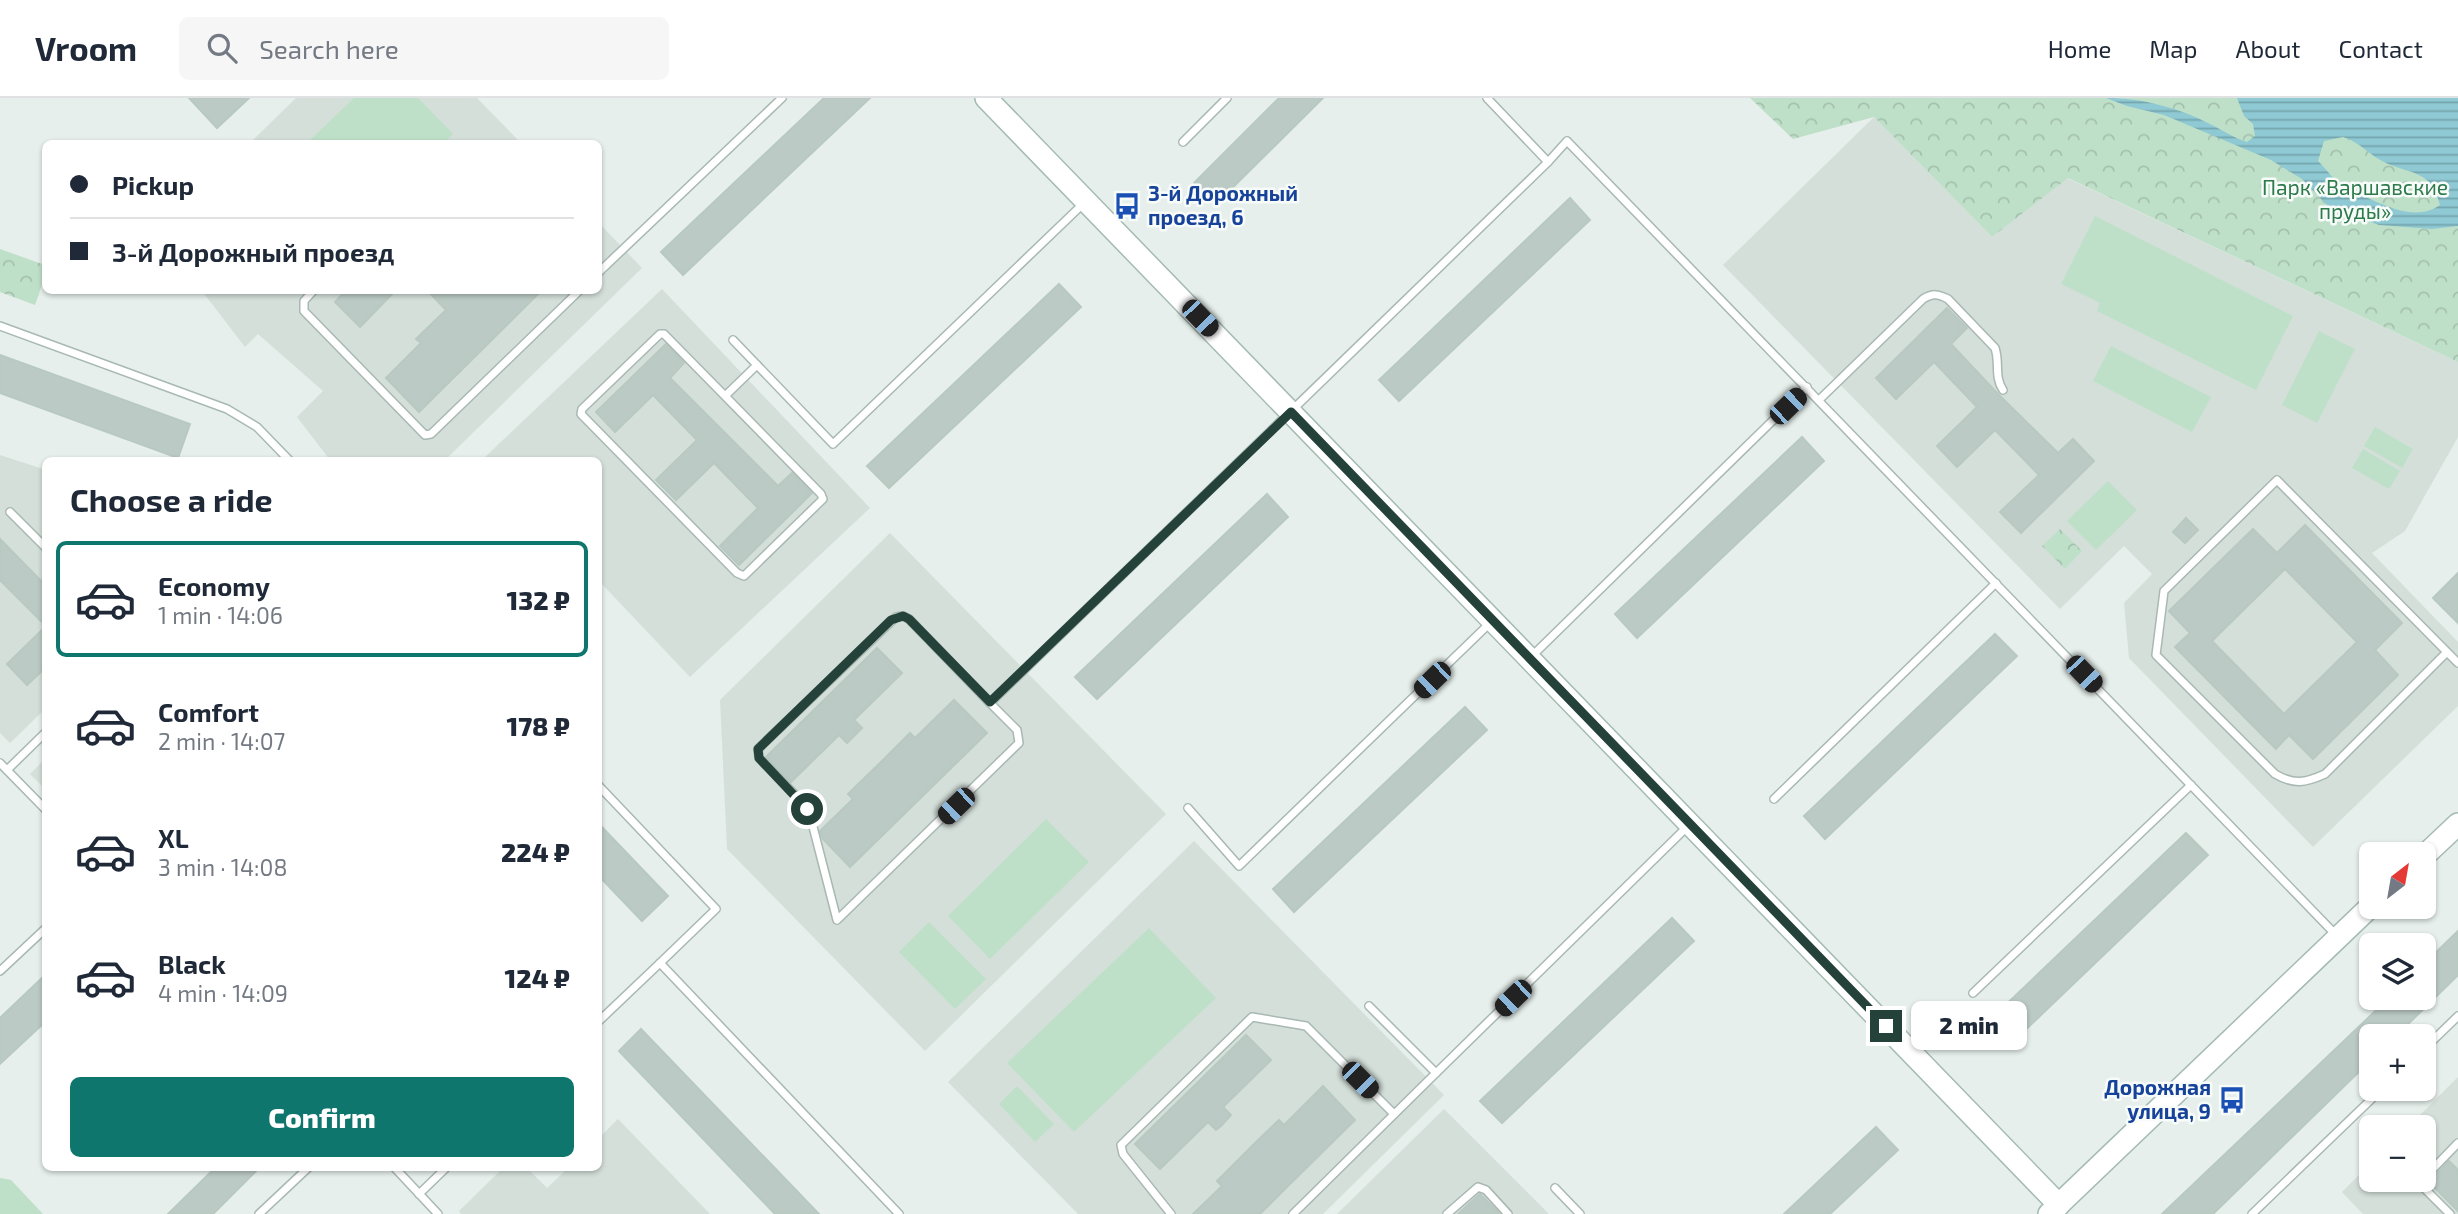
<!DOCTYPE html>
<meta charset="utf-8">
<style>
body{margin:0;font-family:"Exo 2",sans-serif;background:#f6f6f7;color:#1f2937;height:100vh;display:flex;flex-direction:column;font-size:26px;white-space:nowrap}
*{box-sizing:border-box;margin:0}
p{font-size:23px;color:#747a83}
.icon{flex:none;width:38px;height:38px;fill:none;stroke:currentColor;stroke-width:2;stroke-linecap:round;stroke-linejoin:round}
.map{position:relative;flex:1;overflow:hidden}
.side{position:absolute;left:42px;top:359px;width:560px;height:714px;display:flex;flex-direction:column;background:#fff;border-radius:10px;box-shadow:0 2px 5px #0004}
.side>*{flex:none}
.banner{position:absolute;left:42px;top:42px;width:560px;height:154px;border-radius:10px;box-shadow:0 2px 5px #0004;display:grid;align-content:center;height:154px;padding:0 28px;background:#fff}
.needle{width:46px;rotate:31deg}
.controls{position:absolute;left:2359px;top:744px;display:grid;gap:14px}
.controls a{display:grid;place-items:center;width:77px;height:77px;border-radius:10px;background:#fff;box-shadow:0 2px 5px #0004;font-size:35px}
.end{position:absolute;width:32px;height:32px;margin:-16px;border:9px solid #24423a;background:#fff;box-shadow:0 0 0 4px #fff}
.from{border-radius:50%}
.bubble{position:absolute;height:49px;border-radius:10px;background:#fff;box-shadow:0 2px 5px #0004;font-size:23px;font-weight:800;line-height:49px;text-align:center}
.car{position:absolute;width:21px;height:42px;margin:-21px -10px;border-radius:9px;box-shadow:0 0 5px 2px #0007;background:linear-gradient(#222 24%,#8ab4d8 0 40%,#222 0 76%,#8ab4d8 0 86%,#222 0)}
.banner b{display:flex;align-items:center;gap:24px;height:66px;font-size:26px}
.banner b+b{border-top:2px solid #e0e1e3}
.banner i{width:18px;height:18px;background:#1f2937}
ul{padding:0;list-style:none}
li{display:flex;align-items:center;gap:21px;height:116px;margin:0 14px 10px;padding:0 14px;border:4px solid transparent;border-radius:10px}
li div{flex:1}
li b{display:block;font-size:26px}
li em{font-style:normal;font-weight:800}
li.on{border-color:#0f766e}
li>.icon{width:63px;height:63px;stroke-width:1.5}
h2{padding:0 28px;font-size:32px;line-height:84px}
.button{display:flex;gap:14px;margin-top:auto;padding:14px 28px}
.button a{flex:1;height:80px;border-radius:10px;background:#0f766e;color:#fff;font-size:28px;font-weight:800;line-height:80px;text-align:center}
header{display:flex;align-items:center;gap:42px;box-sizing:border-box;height:98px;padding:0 35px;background:#fff;border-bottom:2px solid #e0e1e3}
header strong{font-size:33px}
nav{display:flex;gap:38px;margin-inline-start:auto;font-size:24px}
.search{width:490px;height:63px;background:#f6f6f7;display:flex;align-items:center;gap:18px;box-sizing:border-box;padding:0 24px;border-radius:10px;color:#747a83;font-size:26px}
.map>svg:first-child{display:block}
.built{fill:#d4dfda}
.forest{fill:url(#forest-crowns)}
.garden{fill:#bfe0c8}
.water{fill:url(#water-rules);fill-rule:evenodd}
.building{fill:#bbcac4;stroke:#b8c9c2;stroke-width:2;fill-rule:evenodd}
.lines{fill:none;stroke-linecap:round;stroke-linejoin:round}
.lane-casing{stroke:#a8b8b2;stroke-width:10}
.secondary-casing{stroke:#a4bbb3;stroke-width:24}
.lane{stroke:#fff;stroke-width:7}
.secondary{stroke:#fff;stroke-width:21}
.route{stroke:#24423a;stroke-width:9}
.labels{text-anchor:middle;stroke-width:5;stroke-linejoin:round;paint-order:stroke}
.park-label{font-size:21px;fill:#2d7a4b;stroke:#f7fbf9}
.transit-label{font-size:21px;font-weight:bold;fill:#164399;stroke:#f7fbf9;text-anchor:start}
</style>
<header>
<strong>Vroom</strong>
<div class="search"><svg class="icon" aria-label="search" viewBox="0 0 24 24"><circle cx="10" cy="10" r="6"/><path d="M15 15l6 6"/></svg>Search here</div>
<nav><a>Home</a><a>Map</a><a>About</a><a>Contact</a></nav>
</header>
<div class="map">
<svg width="2458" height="1116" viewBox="0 0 2458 1116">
<defs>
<pattern id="forest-crowns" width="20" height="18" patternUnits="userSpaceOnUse" patternTransform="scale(1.75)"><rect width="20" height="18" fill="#bfe0c8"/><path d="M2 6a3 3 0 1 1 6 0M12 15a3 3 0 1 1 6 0" fill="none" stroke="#a4c1ad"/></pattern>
<pattern id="water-rules" width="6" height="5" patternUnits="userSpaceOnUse" patternTransform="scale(1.75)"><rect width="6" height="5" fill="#8ec9d4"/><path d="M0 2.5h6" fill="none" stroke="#74a5ad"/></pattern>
</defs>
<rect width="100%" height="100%" fill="#e6efeb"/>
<g class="built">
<path d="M296,0h181l44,45 -272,1z"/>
<path d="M1874,19l118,120 75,-59 391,184v75l-53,94 -33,22 86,89v64l-145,141 -184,-189 -5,-55 28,-29 -28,-28 -64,63 -337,-344z"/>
<path d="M599,125l43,45 -197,192h-115l-33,-43 26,-26 -65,-57 -13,13 -43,-56 396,-1z"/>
<path d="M662,191l208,219 -180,169 -91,-96 -1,-121 -115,-1z"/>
<path d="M0,357l46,15 -1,239 -35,34 -10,-10z"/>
<path d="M890,435l276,281 -241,237 -198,-202 -7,-149z"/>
<path d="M45,661v30l-15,-15z"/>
<path d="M1194,743l250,254 -121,119h-245l-130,-132z"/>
<path d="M2458,979v137h-95l-21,-22 29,-29v17h53v-53h-16z"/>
<path d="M1444,1011l105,105h-212z"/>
<path d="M618,1021l92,95h-249l-2,-3 45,-44h22l21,21 22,-21h29l1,-29z"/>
</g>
<g class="forest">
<path d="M1750,0h708v264l-390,-184 -76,59 -118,-120 -81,22z"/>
<path d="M0,151l45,16v11l-10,29 -35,-13z"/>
<path d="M2060,431l22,22 -17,18 -23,-23z"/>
</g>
<g class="garden">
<path d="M354,0h64l35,36 -9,9h-137z"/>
<path d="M2095,118l198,100 -37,74 -159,-79 3,-8 -39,-19z"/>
<path d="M2319,233l36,18 -38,74 -35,-18z"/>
<path d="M2111,248l100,51 -19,35 -99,-51z"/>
<path d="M2375,329l38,22 -11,19 -38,-22z"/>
<path d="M2363,351l37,22 -11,18 -37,-21z"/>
<path d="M2108,383l29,29 -41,40 -29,-29z"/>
<path d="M1046,721l43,43 -99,97 -42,-43z"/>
<path d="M929,824l57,57 -31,30 -56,-57z"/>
<path d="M1149,830l67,70 -142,134 -67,-69z"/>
<path d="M1017,988l37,38 -19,18 -36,-38z"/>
<path d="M0,1080l11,2 32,34h-43z"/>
</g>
<path class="water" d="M2106,0c36,0 74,10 106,27 12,6 22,13 35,17l8,-6 -2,-12 -9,-8 -7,-18h221v128l-26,3 -53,-4 -51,-19 -26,-27 -31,-19 -107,-45 -37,-9zM2343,39c17,5 27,19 43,26 27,12 45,7 54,42 -24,17 -55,1 -78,-10 -7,-3 -15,-5 -20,-10 -9,-6 -16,-16 -24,-24l6,-20z"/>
<g class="building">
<path d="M189,0h60l-32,30z"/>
<path d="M824,0h46l-187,177 -22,-23z"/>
<path d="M1279,0h44l-107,106 -22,-21z"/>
<path d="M1570,100l20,22 -191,181 -20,-21z"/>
<path d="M1059,186l22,23 -192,181 -22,-22z"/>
<path d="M346,192h50l-36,37 -25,-25z"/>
<path d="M427,192h115l-123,122 -33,-34 35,-35 -5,-4 30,-29z"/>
<path d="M1947,210l20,20 -16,16 47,50 60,59 15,-14 21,22 -73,72 -21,-21 39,-37 -44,-45 -38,37 -20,-21 40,-39 -43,-45 -38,37 -20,-21z"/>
<path d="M666,246l18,19 -14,15 108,108 14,-13 20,20 -73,72 -19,-19 38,-38 -44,-45 -38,37 -20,-20 41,-40 -44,-45 -38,37 -19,-20z"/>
<path d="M0,257l190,69 -12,34 -178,-65z"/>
<path d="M1802,339l22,24 -187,177 -22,-24z"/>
<path d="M1267,396l21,23 -191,182 -22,-22z"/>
<path d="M2186,420l12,12 -13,13 -12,-11z"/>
<path d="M2305,427l97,98 -27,27 23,25 -85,84 -24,-24 -13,14 -101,-102 15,-14 -21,-22 84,-82 24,24zM2285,471l72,73 -73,72 -72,-73z"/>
<path d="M0,441l46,47v40l-46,-46z"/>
<path d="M2458,475v50l-25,-25z"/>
<path d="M46,528v41l-19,18 -20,-21z"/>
<path d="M1995,536l22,22 -192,183 -21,-23z"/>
<path d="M877,550l25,25 -48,47 8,8 -15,15 -8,-8 -48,47 -25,-25z"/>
<path d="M954,602l33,33 -137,134 -27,-28 -3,-8 33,-32 -5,-5 37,-36 25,-25 5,5z"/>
<path d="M1465,609l22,23 -193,182 -21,-23z"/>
<path d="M598,725l70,73 -26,25 -44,-46z"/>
<path d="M2186,735l22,22 -191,183 -22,-23z"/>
<path d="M1672,820l22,23 -192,182 -22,-22z"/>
<path d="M2458,833v44l-62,61h-25v24l-158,154h-51l227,-216h35v-34z"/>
<path d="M46,876v47l-46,43v-46z"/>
<path d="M641,931l178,185h-44l-156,-163z"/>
<path d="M1246,937l25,25 -48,47 8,8 -10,11 -5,4 -8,-8 -48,47 -25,-25z"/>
<path d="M1323,988l32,34 -68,67 -27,27h-67l29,-28 -5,-5 37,-37 25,-24 5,5z"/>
<path d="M1876,1029l22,23 -68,64h-46z"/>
<path d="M2449,1063l9,9v41l-29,-29z"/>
<path d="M216,1069h44l-47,47h-45z"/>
<path d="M1480,1096l20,20h-42z"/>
</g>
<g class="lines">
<defs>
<g id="lane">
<path d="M1487,0l61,64 19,-21 771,796"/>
<path d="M1183,44l44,-44"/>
<path d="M598,175l184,-175"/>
<path d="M314,192l-10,11v10l121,124 6,-1 149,-144"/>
<path d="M0,228l227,83 30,18 32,33"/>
<path d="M733,242l100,104 252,-242"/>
<path d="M725,298l-61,-62h-4l-78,75 -1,5 156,159 7,3 79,-77 -2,-5 -96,-98 32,-31"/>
<path d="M1819,302l104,-101c10,-6 15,-5 25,0l47,49c5,14 -1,29 8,42"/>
<path d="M10,414l36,36"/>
<path d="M2447,554l-122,122c-20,9 -31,11 -50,0l-119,-119 8,-64 113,-111 170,172 11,11"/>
<path d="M1532,558l275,-269"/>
<path d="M990,605l27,27 2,13 -182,177 -27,-105 -9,-14 -42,-43 -1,-9 4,-4 134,-128 7,-1 6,3 81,84 558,-541"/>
<path d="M0,665l46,47"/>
<path d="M7,672l39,-38"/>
<path d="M598,687l118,124 -56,54 239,251"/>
<path d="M1774,701l222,-216"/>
<path d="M1188,710l51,58 251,-243"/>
<path d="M0,873l46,-43"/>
<path d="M1973,895l218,-208"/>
<path d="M1369,908l67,67 251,-246"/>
<path d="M598,924l62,-59"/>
<path d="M2424,951l34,-33"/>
<path d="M394,1069l44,47"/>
<path d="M2424,1080l34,-35"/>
<path d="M2422,1082l1,7 27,27"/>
<path d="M1555,1090l25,26"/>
<path d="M419,1096l28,-27"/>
<path d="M259,1116l50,-47"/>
<path d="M1171,1116l-48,-60 -2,-9 131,-128 54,9 88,88"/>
<path d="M1293,1116l143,-141"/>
<path d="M1447,1116l31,-27 8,3 22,24"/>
<path d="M2252,1116l131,-126"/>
</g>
<g id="secondary">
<path d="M986,0l1073,1107"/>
<path d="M2424,758l34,-32"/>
<path d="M2049,1116l322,-308"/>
</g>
</defs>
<use href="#lane" class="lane-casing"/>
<use href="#secondary" class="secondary-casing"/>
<use href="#lane" class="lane"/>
<use href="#secondary" class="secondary"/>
</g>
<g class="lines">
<path class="route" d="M807,711l-48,-51 -1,-9 133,-129 12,-4 6,3 81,83 301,-290 595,614"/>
</g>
<defs>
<symbol id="bus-bare" viewBox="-9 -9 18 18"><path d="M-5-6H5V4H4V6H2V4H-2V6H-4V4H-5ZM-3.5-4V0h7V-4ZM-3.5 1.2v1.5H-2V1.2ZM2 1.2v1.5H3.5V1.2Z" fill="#1a4fb4" stroke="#f7fbf9" stroke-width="2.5" paint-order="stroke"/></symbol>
</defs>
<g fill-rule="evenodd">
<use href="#bus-bare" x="1108" y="89" width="38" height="38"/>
<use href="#bus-bare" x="2213" y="983" width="38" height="38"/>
</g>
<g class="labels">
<g class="park-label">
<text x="2355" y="97">Парк «Варшавские<tspan x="2355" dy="24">пруды»</tspan></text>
</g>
<g class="transit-label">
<text x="1148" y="103">3-й Дорожный<tspan x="1148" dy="24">проезд, 6</tspan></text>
<text x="2211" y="997" text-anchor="end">Дорожная<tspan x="2211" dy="24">улица, 9</tspan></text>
</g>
</g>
</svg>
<div class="controls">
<a><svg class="needle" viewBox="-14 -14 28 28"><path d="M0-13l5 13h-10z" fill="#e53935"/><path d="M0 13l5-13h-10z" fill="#747a83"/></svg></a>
<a><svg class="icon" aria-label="layers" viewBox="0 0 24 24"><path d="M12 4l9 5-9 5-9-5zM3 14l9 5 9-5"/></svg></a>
<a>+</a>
<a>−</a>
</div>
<i class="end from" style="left:807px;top:711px"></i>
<i class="end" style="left:1886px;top:928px"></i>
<div class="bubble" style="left:1911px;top:903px;width:116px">2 min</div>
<i class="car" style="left:1200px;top:220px;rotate:136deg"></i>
<i class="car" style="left:1788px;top:308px;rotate:46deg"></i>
<i class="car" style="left:2084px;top:576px;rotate:136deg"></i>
<i class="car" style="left:1432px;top:582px;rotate:226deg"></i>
<i class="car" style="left:956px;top:708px;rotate:226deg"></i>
<i class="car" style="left:1513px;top:900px;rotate:226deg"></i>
<i class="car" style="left:1360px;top:982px;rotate:135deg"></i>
<div class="banner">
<b><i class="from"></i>Pickup</b>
<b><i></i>3-й Дорожный проезд</b>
</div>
<section class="side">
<h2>Choose a ride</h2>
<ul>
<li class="on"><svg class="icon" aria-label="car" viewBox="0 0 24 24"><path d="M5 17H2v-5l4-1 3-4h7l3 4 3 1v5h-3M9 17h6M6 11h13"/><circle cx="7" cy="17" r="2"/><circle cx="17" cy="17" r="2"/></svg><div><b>Economy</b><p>1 min · 14:06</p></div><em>132 ₽</em></li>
<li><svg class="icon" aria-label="car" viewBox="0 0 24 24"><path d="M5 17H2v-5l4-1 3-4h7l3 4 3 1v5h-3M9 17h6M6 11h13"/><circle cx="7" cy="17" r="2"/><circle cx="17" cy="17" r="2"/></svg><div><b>Comfort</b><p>2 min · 14:07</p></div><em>178 ₽</em></li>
<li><svg class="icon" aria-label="car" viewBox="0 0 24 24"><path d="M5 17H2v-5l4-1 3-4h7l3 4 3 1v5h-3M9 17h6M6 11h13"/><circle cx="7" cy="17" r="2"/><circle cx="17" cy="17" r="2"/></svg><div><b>XL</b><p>3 min · 14:08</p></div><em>224 ₽</em></li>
<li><svg class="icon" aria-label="car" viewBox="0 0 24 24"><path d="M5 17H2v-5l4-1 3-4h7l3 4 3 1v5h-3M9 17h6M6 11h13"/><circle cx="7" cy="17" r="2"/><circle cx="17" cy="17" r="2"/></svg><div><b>Black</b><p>4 min · 14:09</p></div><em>124 ₽</em></li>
</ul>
<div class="button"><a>Confirm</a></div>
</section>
</div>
